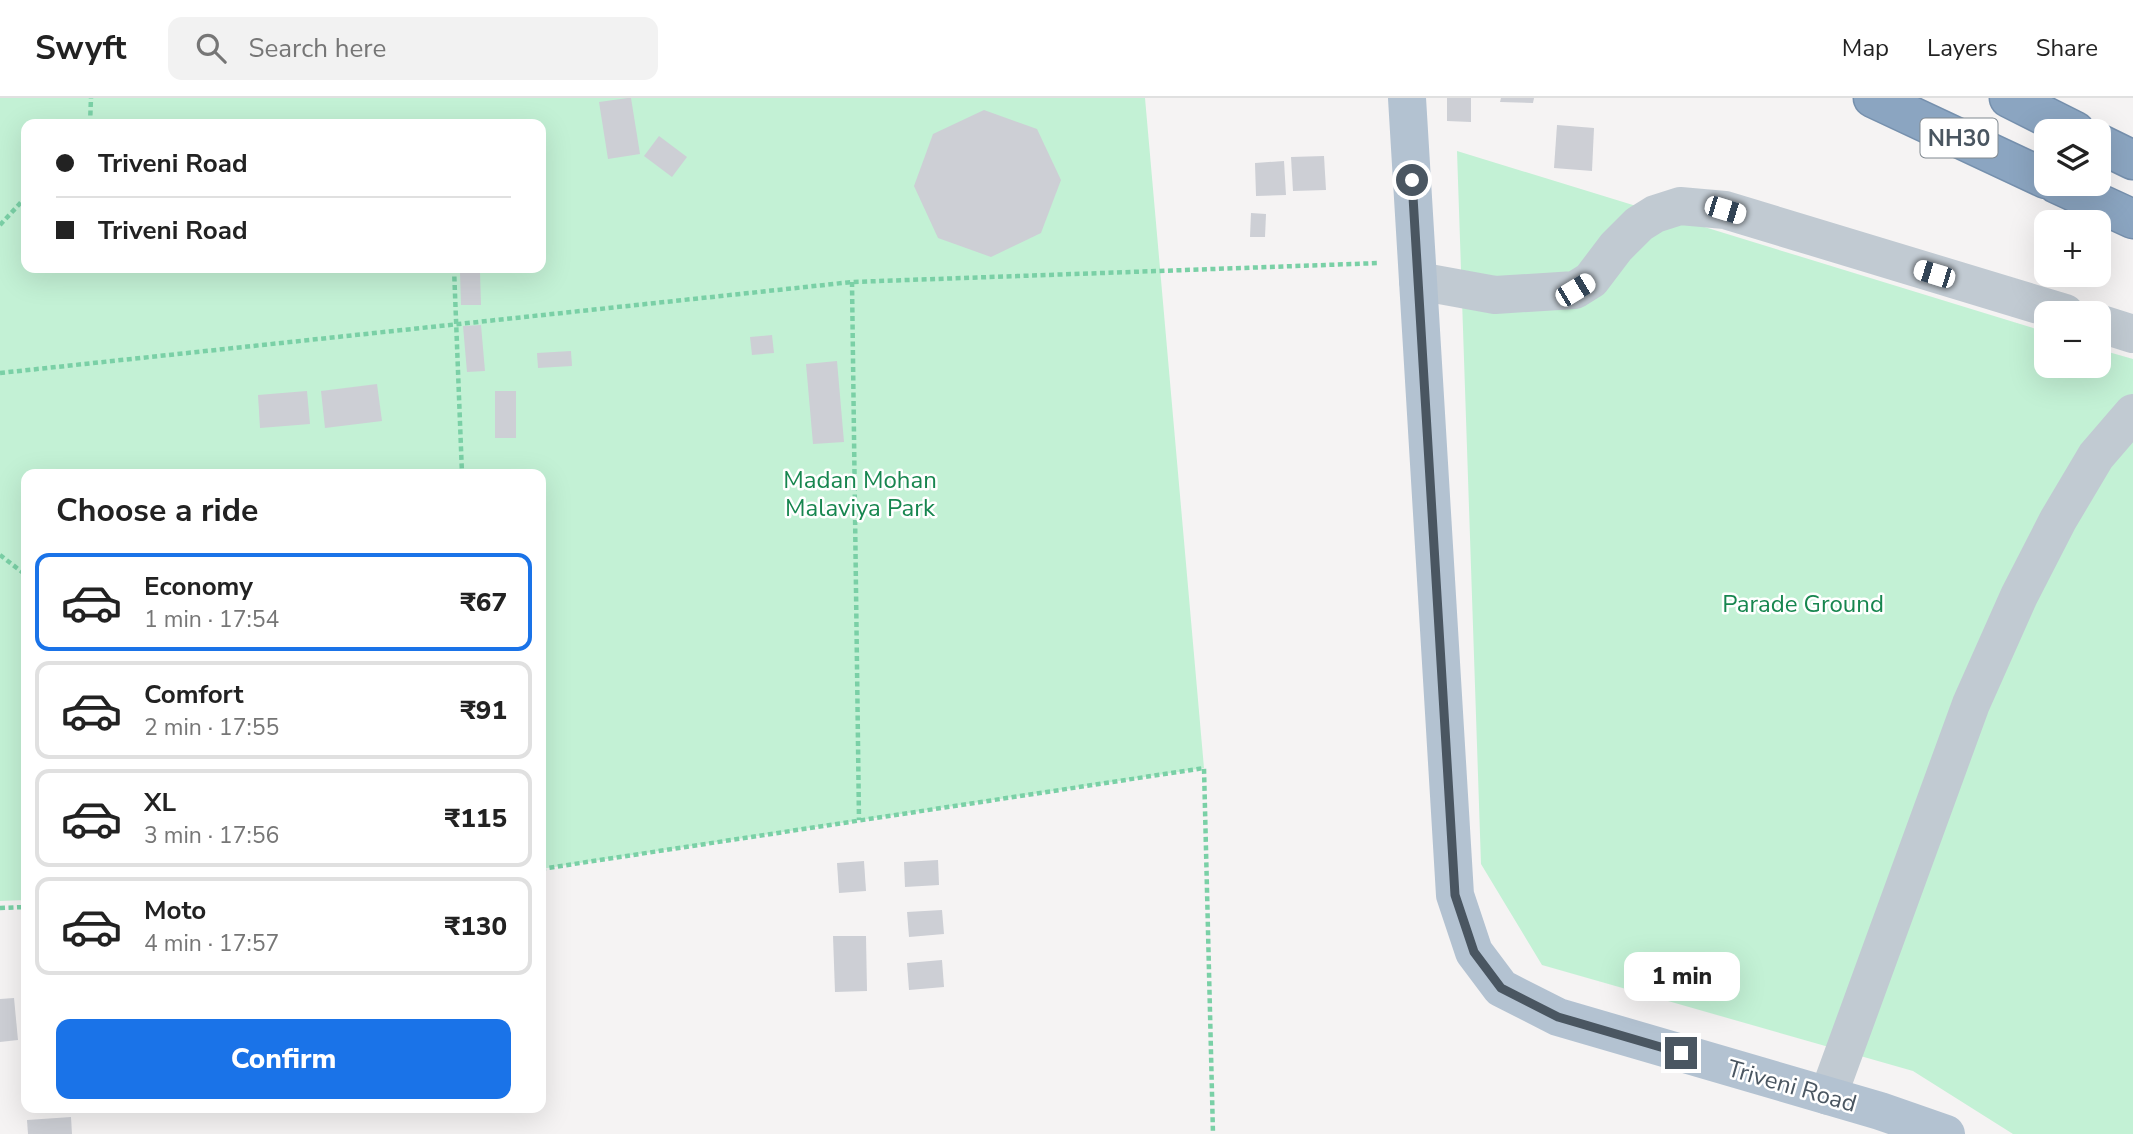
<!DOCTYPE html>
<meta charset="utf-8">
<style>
body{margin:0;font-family:"Nunito Sans",sans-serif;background:#f2f2f2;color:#222;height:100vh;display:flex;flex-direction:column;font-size:26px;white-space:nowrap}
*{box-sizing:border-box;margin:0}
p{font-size:23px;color:#767676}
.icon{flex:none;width:38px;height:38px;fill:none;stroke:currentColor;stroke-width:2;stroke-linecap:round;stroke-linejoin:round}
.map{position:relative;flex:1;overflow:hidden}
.details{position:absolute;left:21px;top:371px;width:525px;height:644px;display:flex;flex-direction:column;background:#fff;border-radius:14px;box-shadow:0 7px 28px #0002}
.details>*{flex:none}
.top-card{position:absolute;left:21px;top:21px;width:525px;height:154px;border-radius:14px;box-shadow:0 7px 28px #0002;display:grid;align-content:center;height:154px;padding:0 35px;background:#fff}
.controls{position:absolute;left:2034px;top:21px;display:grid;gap:14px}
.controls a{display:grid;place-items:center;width:77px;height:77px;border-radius:14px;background:#fff;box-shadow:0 7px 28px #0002;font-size:35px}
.end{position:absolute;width:32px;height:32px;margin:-16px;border:9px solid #4a5661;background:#fff;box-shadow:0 0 0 4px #fff}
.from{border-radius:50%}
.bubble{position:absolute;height:49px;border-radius:14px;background:#fff;box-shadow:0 7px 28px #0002;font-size:23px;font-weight:800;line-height:49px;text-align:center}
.car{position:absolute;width:21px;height:42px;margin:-21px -10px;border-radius:9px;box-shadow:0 0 5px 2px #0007;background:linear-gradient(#fff 24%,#345 0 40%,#fff 0 76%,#345 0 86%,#fff 0)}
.top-card b{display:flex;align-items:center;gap:24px;height:66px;font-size:26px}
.top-card b+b{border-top:2px solid #e0e0e0}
.top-card i{width:18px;height:18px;background:#222}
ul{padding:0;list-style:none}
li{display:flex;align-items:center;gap:21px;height:98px;margin:0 14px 10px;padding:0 21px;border:4px solid #e0e0e0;border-radius:14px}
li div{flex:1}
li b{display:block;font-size:26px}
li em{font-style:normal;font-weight:800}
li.current{border-color:#1a73e8}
li>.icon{width:63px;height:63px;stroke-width:1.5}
h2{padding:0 35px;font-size:32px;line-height:84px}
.cta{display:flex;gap:14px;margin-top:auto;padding:14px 35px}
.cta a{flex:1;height:80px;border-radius:14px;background:#1a73e8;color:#fff;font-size:28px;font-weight:800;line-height:80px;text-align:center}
header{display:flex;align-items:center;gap:42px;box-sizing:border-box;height:98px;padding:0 35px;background:#fff;border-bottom:2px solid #e0e0e0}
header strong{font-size:33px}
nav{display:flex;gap:38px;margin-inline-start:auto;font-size:24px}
.search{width:490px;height:63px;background:#f2f2f2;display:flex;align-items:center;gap:18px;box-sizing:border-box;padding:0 24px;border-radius:14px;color:#767676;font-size:26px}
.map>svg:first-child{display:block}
.green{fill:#c3f1d5;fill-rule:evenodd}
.building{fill:#cdcfd5}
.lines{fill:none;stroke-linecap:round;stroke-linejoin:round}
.highway-casing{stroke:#7690ad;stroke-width:41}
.path{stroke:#7ad0a6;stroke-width:4.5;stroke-dasharray:5 3.5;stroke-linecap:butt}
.minor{stroke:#c1cad2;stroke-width:38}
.major{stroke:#b3c2d1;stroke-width:38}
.highway{stroke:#8ba5c1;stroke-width:38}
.route{stroke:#4a5661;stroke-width:9}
.labels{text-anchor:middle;stroke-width:5;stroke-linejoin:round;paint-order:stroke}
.shield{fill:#fff;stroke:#808990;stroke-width:2}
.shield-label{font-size:23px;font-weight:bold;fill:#4a5661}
.park-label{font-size:24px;fill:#17864f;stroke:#fff}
.street-label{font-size:24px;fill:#4a5661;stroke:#fff}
</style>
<header>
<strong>Swyft</strong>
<div class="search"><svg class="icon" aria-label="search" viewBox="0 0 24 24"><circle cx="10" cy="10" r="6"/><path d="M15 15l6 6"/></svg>Search here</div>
<nav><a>Map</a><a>Layers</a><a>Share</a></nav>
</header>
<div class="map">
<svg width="2133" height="1036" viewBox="0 0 2133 1036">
<rect width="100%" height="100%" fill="#f5f3f3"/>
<g class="green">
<path d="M0,0h1145l59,670 -663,101v-395h-515v426l-26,1zM26,26h515v144h-515z"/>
<path d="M1457,53l589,181v34h52v-17l35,10v775h-120l-100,-63 -371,-106 -61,-101z"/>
</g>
<g class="building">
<path d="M628,0h3l9,56 -32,5 -9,-57z"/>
<path d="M1447,0h24v24l-24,-1z"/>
<path d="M1501,0h33l-1,5 -33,-1z"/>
<path d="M984,12l53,19 24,51 -20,53 -50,24 -53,-19 -24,-52 19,-52z"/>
<path d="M1557,27l37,3 -2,43 -38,-3z"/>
<path d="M659,38l28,21 -15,20 -28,-21z"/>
<path d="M1324,58l2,34 -33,1 -2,-34z"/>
<path d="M1284,63l2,34 -30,1 -1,-33z"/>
<path d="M1251,115l15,1 -1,23h-15z"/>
<path d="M460,175h20l1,32h-20z"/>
<path d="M481,227l4,46 -18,1 -4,-46z"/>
<path d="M772,237l2,18 -22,2 -2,-18z"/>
<path d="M571,253l1,15 -34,2 -1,-15z"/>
<path d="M837,263l7,81 -31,2 -7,-80z"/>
<path d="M377,286l5,37 -57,7 -4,-37z"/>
<path d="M307,293l3,33 -50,4 -2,-33z"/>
<rect x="495" y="293" width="21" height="47"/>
<path d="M938,762l1,25 -34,2 -1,-25z"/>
<path d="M864,763l2,30 -27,2 -2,-30z"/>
<path d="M942,812l2,24 -35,3 -2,-25z"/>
<path d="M833,838h33l1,55 -32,1z"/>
<path d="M942,862l2,27 -35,3 -2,-27z"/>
<path d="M14,900l4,42 -18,2v-43z"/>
<path d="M71,1019l1,17h-44l-1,-14z"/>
</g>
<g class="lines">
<defs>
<g id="highway">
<path d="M1873,0l173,81"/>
<path d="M2009,0l66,33"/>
<path d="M2098,45l35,17"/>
<path d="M2057,86l76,35"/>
</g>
</defs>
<use href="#highway" class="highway-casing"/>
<g class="path">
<path d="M90,26l1,-26"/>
<path d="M439,26h9"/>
<path d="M0,127l26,-28"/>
<path d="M454,170l8,206"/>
<path d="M852,184l7,538"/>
<path d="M0,275l852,-91 528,-19"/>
<path d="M0,457l26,20"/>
<path d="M541,771l663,-101 9,366"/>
<path d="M0,810l26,-1"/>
</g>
<g class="minor">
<path d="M1418,183l77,14 80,-5 16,-10 25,-33 23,-23 16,-10 25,-8 45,4 340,103"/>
<path d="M2098,225l35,11"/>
<path d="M1828,998l143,-392 48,-108 39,-76 38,-64 37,-43"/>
</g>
<path class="major" d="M1407,0l48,797 19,57 27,36 57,29 322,94 66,23"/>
<use href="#highway" class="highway"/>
</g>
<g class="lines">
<path class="route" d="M1412,82l43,715 19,57 27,36 57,29 123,36"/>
</g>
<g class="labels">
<rect class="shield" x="1920.5" y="20.5" width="77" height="39" rx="5"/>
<g class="shield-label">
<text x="1959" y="48">NH30</text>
</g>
<g class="park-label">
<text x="860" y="390">Madan Mohan<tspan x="860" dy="28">Malaviya Park</tspan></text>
<text x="1803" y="514">Parade Ground</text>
</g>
<g class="street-label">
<text transform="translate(1792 988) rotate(16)" y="8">Triveni Road</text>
</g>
</g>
</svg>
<div class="controls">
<a><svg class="icon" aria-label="layers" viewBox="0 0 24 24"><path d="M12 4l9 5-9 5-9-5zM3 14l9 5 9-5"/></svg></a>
<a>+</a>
<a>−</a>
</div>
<i class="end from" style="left:1412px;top:82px"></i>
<i class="end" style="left:1681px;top:955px"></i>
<div class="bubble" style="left:1624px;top:854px;width:116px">1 min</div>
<i class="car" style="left:1725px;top:112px;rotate:107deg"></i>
<i class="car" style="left:1934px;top:176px;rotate:287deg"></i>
<i class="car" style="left:1575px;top:192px;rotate:59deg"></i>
<div class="top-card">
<b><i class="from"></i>Triveni Road</b>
<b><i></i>Triveni Road</b>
</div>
<section class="details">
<h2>Choose a ride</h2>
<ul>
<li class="current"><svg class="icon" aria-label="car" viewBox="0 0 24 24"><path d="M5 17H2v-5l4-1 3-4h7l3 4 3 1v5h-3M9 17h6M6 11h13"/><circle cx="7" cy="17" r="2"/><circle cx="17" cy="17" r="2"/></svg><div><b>Economy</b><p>1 min · 17:54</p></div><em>₹67</em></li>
<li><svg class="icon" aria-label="car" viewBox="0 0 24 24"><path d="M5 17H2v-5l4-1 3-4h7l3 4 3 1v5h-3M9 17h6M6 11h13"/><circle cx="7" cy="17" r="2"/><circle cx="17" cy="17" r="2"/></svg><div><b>Comfort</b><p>2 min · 17:55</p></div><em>₹91</em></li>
<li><svg class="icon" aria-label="car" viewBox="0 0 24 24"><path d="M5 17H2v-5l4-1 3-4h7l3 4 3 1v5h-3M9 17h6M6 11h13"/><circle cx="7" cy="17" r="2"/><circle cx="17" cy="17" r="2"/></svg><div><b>XL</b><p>3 min · 17:56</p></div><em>₹115</em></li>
<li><svg class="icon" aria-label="car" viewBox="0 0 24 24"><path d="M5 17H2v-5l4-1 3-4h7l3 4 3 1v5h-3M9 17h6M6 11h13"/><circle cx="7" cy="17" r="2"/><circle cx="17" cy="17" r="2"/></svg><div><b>Moto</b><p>4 min · 17:57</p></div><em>₹130</em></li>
</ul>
<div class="cta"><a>Confirm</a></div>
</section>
</div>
